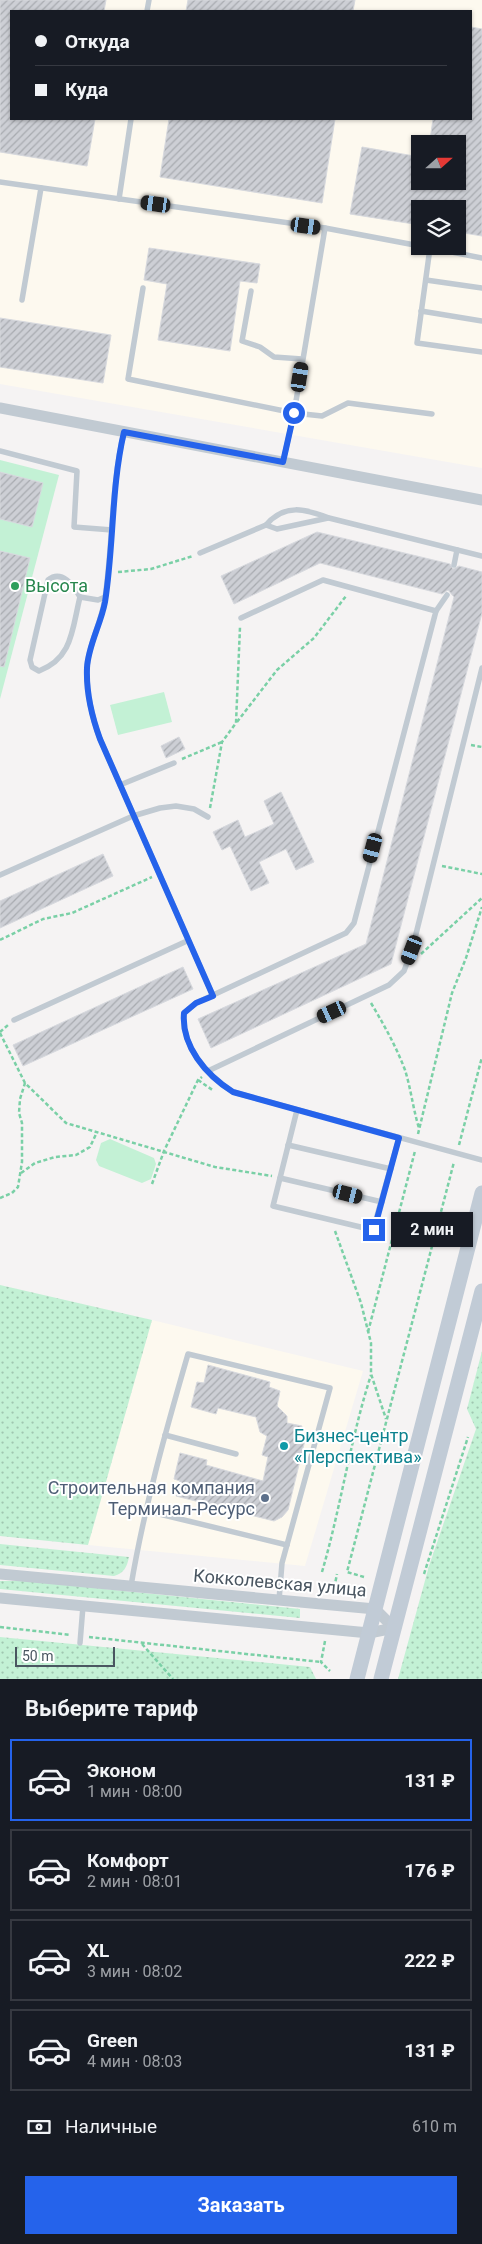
<!DOCTYPE html>
<html lang="ru">
<meta charset="utf-8">
<style>
body{margin:0;font-family:Roboto,sans-serif;background:#242831;color:#f1f3f6;height:100vh;display:flex;flex-direction:column;font-size:19px;white-space:nowrap}
*{box-sizing:border-box;margin:0}
p{font-size:16px;color:#9ea1a6}
.icon{flex:none;width:28px;height:28px;fill:none;stroke:currentColor;stroke-width:2;stroke-linecap:round;stroke-linejoin:round}
.map{position:relative;height:1679px;overflow:hidden}
.side{display:flex;flex-direction:column;background:#171b24;flex:1}
.side>*{flex:none}
.top-card{position:absolute;left:10px;top:10px;width:462px;height:110px;border-radius:0px;box-shadow:0 1px 4px #0004;display:grid;align-content:center;height:110px;padding:0 25px;background:#171b24}
.needle{width:32px;rotate:69deg}
.controls{position:absolute;left:411px;top:135px;display:grid;gap:10px}
.controls a{display:grid;place-items:center;width:55px;height:55px;border-radius:0px;background:#171b24;box-shadow:0 1px 4px #0004;font-size:25px}
.scale{position:absolute;left:15px;bottom:12px;width:100px;box-sizing:border-box;padding-left:5px;border:2px solid #4a5661;border-top:0;font-size:14px;line-height:18px;white-space:nowrap;color:#4a5661;-webkit-text-stroke:4px #fff;paint-order:stroke}
.end{position:absolute;width:22px;height:22px;margin:-11px;border:6px solid #2563eb;background:#fff;box-shadow:0 0 0 2px #fff}
.from{border-radius:50%}
.bubble{position:absolute;height:35px;border-radius:0px;background:#171b24;box-shadow:0 1px 4px #0004;font-size:16px;font-weight:700;line-height:35px;text-align:center}
.car{position:absolute;width:15px;height:30px;margin:-15px -8px;border-radius:6px;box-shadow:0 0 4px 1px #0007;background:linear-gradient(#222 24%,#8ab4d8 0 40%,#222 0 76%,#8ab4d8 0 86%,#222 0)}
.top-card b{display:flex;align-items:center;gap:18px;height:48px;font-size:19px}
.top-card b+b{border-top:1px solid #363941}
.top-card i{width:12px;height:12px;background:#f1f3f6}
ul{padding:0;list-style:none}
li{display:flex;align-items:center;gap:15px;height:82px;margin:0 10px 8px;padding:0 15px;border:2px solid #363941;border-radius:0px}
li div{flex:1}
li b{display:block;font-size:19px}
li em{font-style:normal;font-weight:700}
li.current{border-color:#2563eb}
li>.icon{width:45px;height:45px;stroke-width:1.5}
h2{padding:0 25px;font-size:22px;line-height:60px}
.pay{display:flex;align-items:center;gap:12px;height:55px;padding:0 25px;font-size:19px}
.pay p{margin-inline-start:auto}
.cta{display:flex;gap:10px;margin-top:auto;padding:10px 25px}
.cta a{flex:1;height:58px;border-radius:0px;background:#2563eb;color:#fff;font-size:20px;font-weight:700;line-height:58px;text-align:center}
.map>svg:first-child{display:block}
.commercial{fill:#fdf9ef;fill-rule:evenodd}
.grass{fill:url(#grass-dots)}
.pitch{fill:#c3f1d5}
.building{fill:url(#building-hatch);stroke:#d7d9de}
.lines{fill:none;stroke-linecap:round;stroke-linejoin:round}
.path{stroke:#7ad0a6;stroke-width:2.5;stroke-dasharray:4 2.5;stroke-linecap:butt}
.lane{stroke:#c1cad2;stroke-width:5.5}
.street{stroke:#c1cad2;stroke-width:11}
.secondary{stroke:#c1cbd6;stroke-width:15}
.route{stroke:#2563eb;stroke-width:6}
.leisure-dot{fill:#2e9e5b;stroke:#fff;stroke-width:2}
.culture-dot{fill:#0f9aa8;stroke:#fff;stroke-width:2}
.service-dot{fill:#5c6f8a;stroke:#fff;stroke-width:2}
.labels{text-anchor:middle;stroke-width:4;stroke-linejoin:round;paint-order:stroke}
.leisure-label{font-size:18px;fill:#27864d;stroke:#fff;text-anchor:start}
.culture-label{font-size:18px;fill:#0d838f;stroke:#fff;text-anchor:start}
.service-label{font-size:18px;fill:#4e5e75;stroke:#fff;text-anchor:end}
.street-label{font-size:18px;fill:#4a5661;stroke:#fff}
</style>
<div class="map">
<svg width="482" height="1679" viewBox="0 0 482 1679">
<defs>
<pattern id="grass-dots" width="8" height="8" patternUnits="userSpaceOnUse" patternTransform="scale(1.25)"><rect width="8" height="8" fill="#c3f1d5"/><path d="M2 2h.1M6 6h.1" fill="none" stroke="#a0c6b0" stroke-width="1.8" stroke-linecap="round"/></pattern>
<pattern id="building-hatch" width="6" height="6" patternUnits="userSpaceOnUse" patternTransform="scale(1.25)"><rect width="6" height="6" fill="#cdcfd5"/><path d="M-1 1l2-2M0 6l6-6M5 7l2-2" fill="none" stroke="#a8abb0"/></pattern>
</defs>
<rect width="100%" height="100%" fill="#f5f3f3"/>
<g class="commercial">
<path d="M0,0h482v468l-482,-84zM11,11h460v108h-460zM420,144h38v37h-38zM420,209h38v37h-38z"/>
<path d="M152,1320l211,51 -58,195 -217,-21z"/>
</g>
<g class="grass">
<path d="M0,1285l152,35 -64,225 -88,-9z"/>
<path d="M482,1351v328h-84l31,-113 47,-137 -9,-20z"/>
<path d="M0,1544l129,13c-2,10 -5,16 -15,19l-114,-11z"/>
<path d="M0,1581h27l273,28v9l-300,-29z"/>
<path d="M0,1637l310,30 6,12h-316z"/>
</g>
<g class="pitch">
<path d="M0,460l59,15 -59,224z"/>
<path d="M164,692l8,30 -54,13 -8,-30z"/>
<path d="M110,1139l44,19 2,6 -5,15 -9,4 -43,-17 -3,-6 5,-17z"/>
</g>
<g class="building">
<path d="M0,0h106l-2,11h-93v108h84l-8,47 -87,-14z"/>
<path d="M188,0h167l-2,11h-167z"/>
<path d="M471,27l11,2v207l-24,-4v-23h-38v16l-70,-11 12,-67 58,10v24h38v-37l-28,-4 3,-21h38z"/>
<path d="M169,119h166l-13,84 -162,-26z"/>
<path d="M149,248l111,16 -3,19 -17,-2 -10,70 -72,-11 9,-56 -23,-4z"/>
<path d="M0,318l111,17 -8,48 -103,-16z"/>
<path d="M0,472l43,11 -11,44 -32,-8z"/>
<path d="M317,532l133,32 3,5 6,-3 23,6v41l-91,351 -180,84 -13,-29 168,-75 88,-347 -6,-7 -6,4 -122,-31 -86,41 -13,-28z"/>
<path d="M0,551l30,7 -26,109 -4,-1z"/>
<path d="M179,737l6,12 -19,9 -5,-12z"/>
<path d="M281,792l33,70 -18,8 -10,-21 -27,13 10,21 -18,8 -21,-45 -8,4 -9,-18 25,-12 7,17 29,-13 -10,-23z"/>
<path d="M103,854l10,22 -113,52v-27z"/>
<path d="M183,967l10,22 -170,77 -10,-21z"/>
<path d="M208,1365l62,17 -1,5 11,4 -3,15 10,10v7l15,3 -4,13 7,1 -17,70 -6,7 -8,4 -98,-25 4,-15 -6,-2 6,-26 27,7 -1,5 57,16 5,-24 -6,-2 5,-19 -7,-4 -4,-15 -38,-9 -2,6 -25,-7 6,-25 7,1z"/>
</g>
<g class="lines">
<g class="path">
<path d="M118,572l33,-3 42,-13"/>
<path d="M237,722l40,-52 37,-32 32,-42"/>
<path d="M471,745l11,2"/>
<path d="M182,759l40,-17"/>
<path d="M210,808l12,-66 14,-19 4,-96"/>
<path d="M442,866l40,8"/>
<path d="M0,940l43,-21 29,-6 80,-36"/>
<path d="M421,954l61,-56"/>
<path d="M371,1003c13,22 25,43 34,67 6,19 8,39 14,58"/>
<path d="M0,1032l8,-7"/>
<path d="M0,1033l25,50 41,40 149,44 57,9"/>
<path d="M198,1080l16,11"/>
<path d="M418,1134l34,-141 14,-35 16,-51"/>
<path d="M459,1145l23,-88"/>
<path d="M21,1173l14,-10 20,-6 21,-2 14,-8 7,-15"/>
<path d="M152,1184l12,-33 34,-71 4,-3"/>
<path d="M0,1198l12,-5 6,-6 4,-25v-39l-3,-10 1,-14 5,-16"/>
<path d="M335,1231l26,72 10,40v31l15,45"/>
<path d="M368,1332l47,-181"/>
<path d="M322,1572c19,-65 28,-132 49,-197"/>
<path d="M424,1574l44,-137"/>
<path d="M364,1577l-17,-5 107,-410"/>
<path d="M333,1594l4,-20"/>
<path d="M0,1627l71,8"/>
<path d="M89,1637l232,25"/>
<path d="M325,1641l-4,21 9,9"/>
<path d="M142,1644l31,35"/>
</g>
<g class="lane">
<path d="M147,11l2,-11"/>
<path d="M0,182l325,46 95,18"/>
<path d="M119,199l12,-80"/>
<path d="M421,246l61,12"/>
<path d="M430,248l-13,95 65,9"/>
<path d="M426,280l56,8"/>
<path d="M143,288l-15,91 166,34 28,3 26,-13 84,11"/>
<path d="M251,291l-9,50 18,6 14,10 28,2"/>
<path d="M22,300l19,-112"/>
<path d="M421,311l61,10"/>
<path d="M124,432c-13,54 -11,111 -19,166 -3,24 -17,47 -18,70 -1,25 5,49 13,71l113,257"/>
<path d="M0,451l77,20 -3,56 38,3"/>
<path d="M283,462l11,-49 31,-185"/>
<path d="M266,525c19,-22 39,-16 63,-7l153,38"/>
<path d="M200,553l66,-28 11,4 51,-11"/>
<path d="M454,565l3,-15"/>
<path d="M80,597c-8,32 -7,61 -41,74l-7,-4 -2,-7 18,-80c14,-11 26,6 32,17l18,3 7,-3"/>
<path d="M436,611l11,-16"/>
<path d="M241,618l82,-38 113,31 -82,312 -8,10 -150,70 -12,10c-3,33 22,62 49,79l249,68"/>
<path d="M120,785l54,-22"/>
<path d="M0,875l133,-59 27,-8 16,-2 18,3 14,8"/>
<path d="M14,1020l173,-79"/>
<path d="M208,1071l181,-86 15,-14 8,-21 70,-282"/>
<path d="M297,1110l-24,96 100,24 26,-92"/>
<path d="M288,1145l103,24"/>
<path d="M280,1178l102,24"/>
<path d="M165,1435l71,19"/>
<path d="M147,1511l140,34"/>
<path d="M131,1586c13,-78 35,-156 57,-232l142,34 -48,175 -3,37"/>
<path d="M80,1643l3,-37"/>
</g>
<g class="street">
<path d="M0,408l482,92"/>
<path d="M0,1574l375,35 19,19"/>
<path d="M0,1598l369,35 25,-5"/>
</g>
<g class="secondary">
<path d="M357,1679l125,-486"/>
<path d="M381,1679l101,-388"/>
</g>
</g>
<g class="lines">
<path class="route" d="M294,413l-11,49 -159,-30c-13,56 -10,113 -19,170 -4,22 -17,44 -18,66 -1,25 5,49 13,71l113,257 -17,7 -12,10c-3,33 22,62 49,79l166,46 -25,92"/>
</g>
<circle class="leisure-dot" cx="15" cy="586" r="5"/>
<circle class="culture-dot" cx="284" cy="1446" r="5"/>
<circle class="service-dot" cx="265" cy="1498" r="5"/>
<g class="labels">
<g class="leisure-label">
<text x="25" y="592">Высота</text>
</g>
<g class="culture-label">
<text x="294" y="1442">Бизнес-центр<tspan x="294" dy="21">«Перспектива»</tspan></text>
</g>
<g class="service-label">
<text x="255" y="1494">Строительная компания<tspan x="255" dy="21">Терминал-Ресурс</tspan></text>
</g>
<g class="street-label">
<text transform="translate(280 1583) rotate(5)" y="6">Кокколевская улица</text>
</g>
</g>
</svg>
<div class="controls">
<a><svg class="needle" viewBox="-14 -14 28 28"><path d="M0-13l5 13h-10z" fill="#e53935"/><path d="M0 13l5-13h-10z" fill="#9ea1a6"/></svg></a>
<a><svg class="icon" aria-label="layers" viewBox="0 0 24 24"><path d="M12 4l9 5-9 5-9-5zM3 14l9 5 9-5"/></svg></a>
</div>
<div class="scale">50 m</div>
<i class="end from" style="left:294px;top:413px"></i>
<i class="end" style="left:374px;top:1230px"></i>
<div class="bubble" style="left:391px;top:1212px;width:82px">2 мин</div>
<i class="car" style="left:156px;top:204px;rotate:278deg"></i>
<i class="car" style="left:306px;top:226px;rotate:98deg"></i>
<i class="car" style="left:300px;top:377px;rotate:9deg"></i>
<i class="car" style="left:373px;top:848px;rotate:195deg"></i>
<i class="car" style="left:412px;top:950px;rotate:201deg"></i>
<i class="car" style="left:332px;top:1012px;rotate:245deg"></i>
<i class="car" style="left:348px;top:1194px;rotate:104deg"></i>
<div class="top-card">
<b><i class="from"></i>Откуда</b>
<b><i></i>Куда</b>
</div>
</div>
<section class="side">
<h2>Выберите тариф</h2>
<ul>
<li class="current"><svg class="icon" aria-label="car" viewBox="0 0 24 24"><path d="M5 17H2v-5l4-1 3-4h7l3 4 3 1v5h-3M9 17h6M6 11h13"/><circle cx="7" cy="17" r="2"/><circle cx="17" cy="17" r="2"/></svg><div><b>Эконом</b><p>1 мин · 08:00</p></div><em>131 ₽</em></li>
<li><svg class="icon" aria-label="car" viewBox="0 0 24 24"><path d="M5 17H2v-5l4-1 3-4h7l3 4 3 1v5h-3M9 17h6M6 11h13"/><circle cx="7" cy="17" r="2"/><circle cx="17" cy="17" r="2"/></svg><div><b>Комфорт</b><p>2 мин · 08:01</p></div><em>176 ₽</em></li>
<li><svg class="icon" aria-label="car" viewBox="0 0 24 24"><path d="M5 17H2v-5l4-1 3-4h7l3 4 3 1v5h-3M9 17h6M6 11h13"/><circle cx="7" cy="17" r="2"/><circle cx="17" cy="17" r="2"/></svg><div><b>XL</b><p>3 мин · 08:02</p></div><em>222 ₽</em></li>
<li><svg class="icon" aria-label="car" viewBox="0 0 24 24"><path d="M5 17H2v-5l4-1 3-4h7l3 4 3 1v5h-3M9 17h6M6 11h13"/><circle cx="7" cy="17" r="2"/><circle cx="17" cy="17" r="2"/></svg><div><b>Green</b><p>4 мин · 08:03</p></div><em>131 ₽</em></li>
</ul>
<div class="pay"><svg class="icon" aria-label="cash" viewBox="0 0 24 24"><path d="M3 7h18v10H3z"/><circle cx="12" cy="12" r="2"/></svg>Наличные<p>610 m</p></div>
<div class="cta"><a>Заказать</a></div>
</section>
